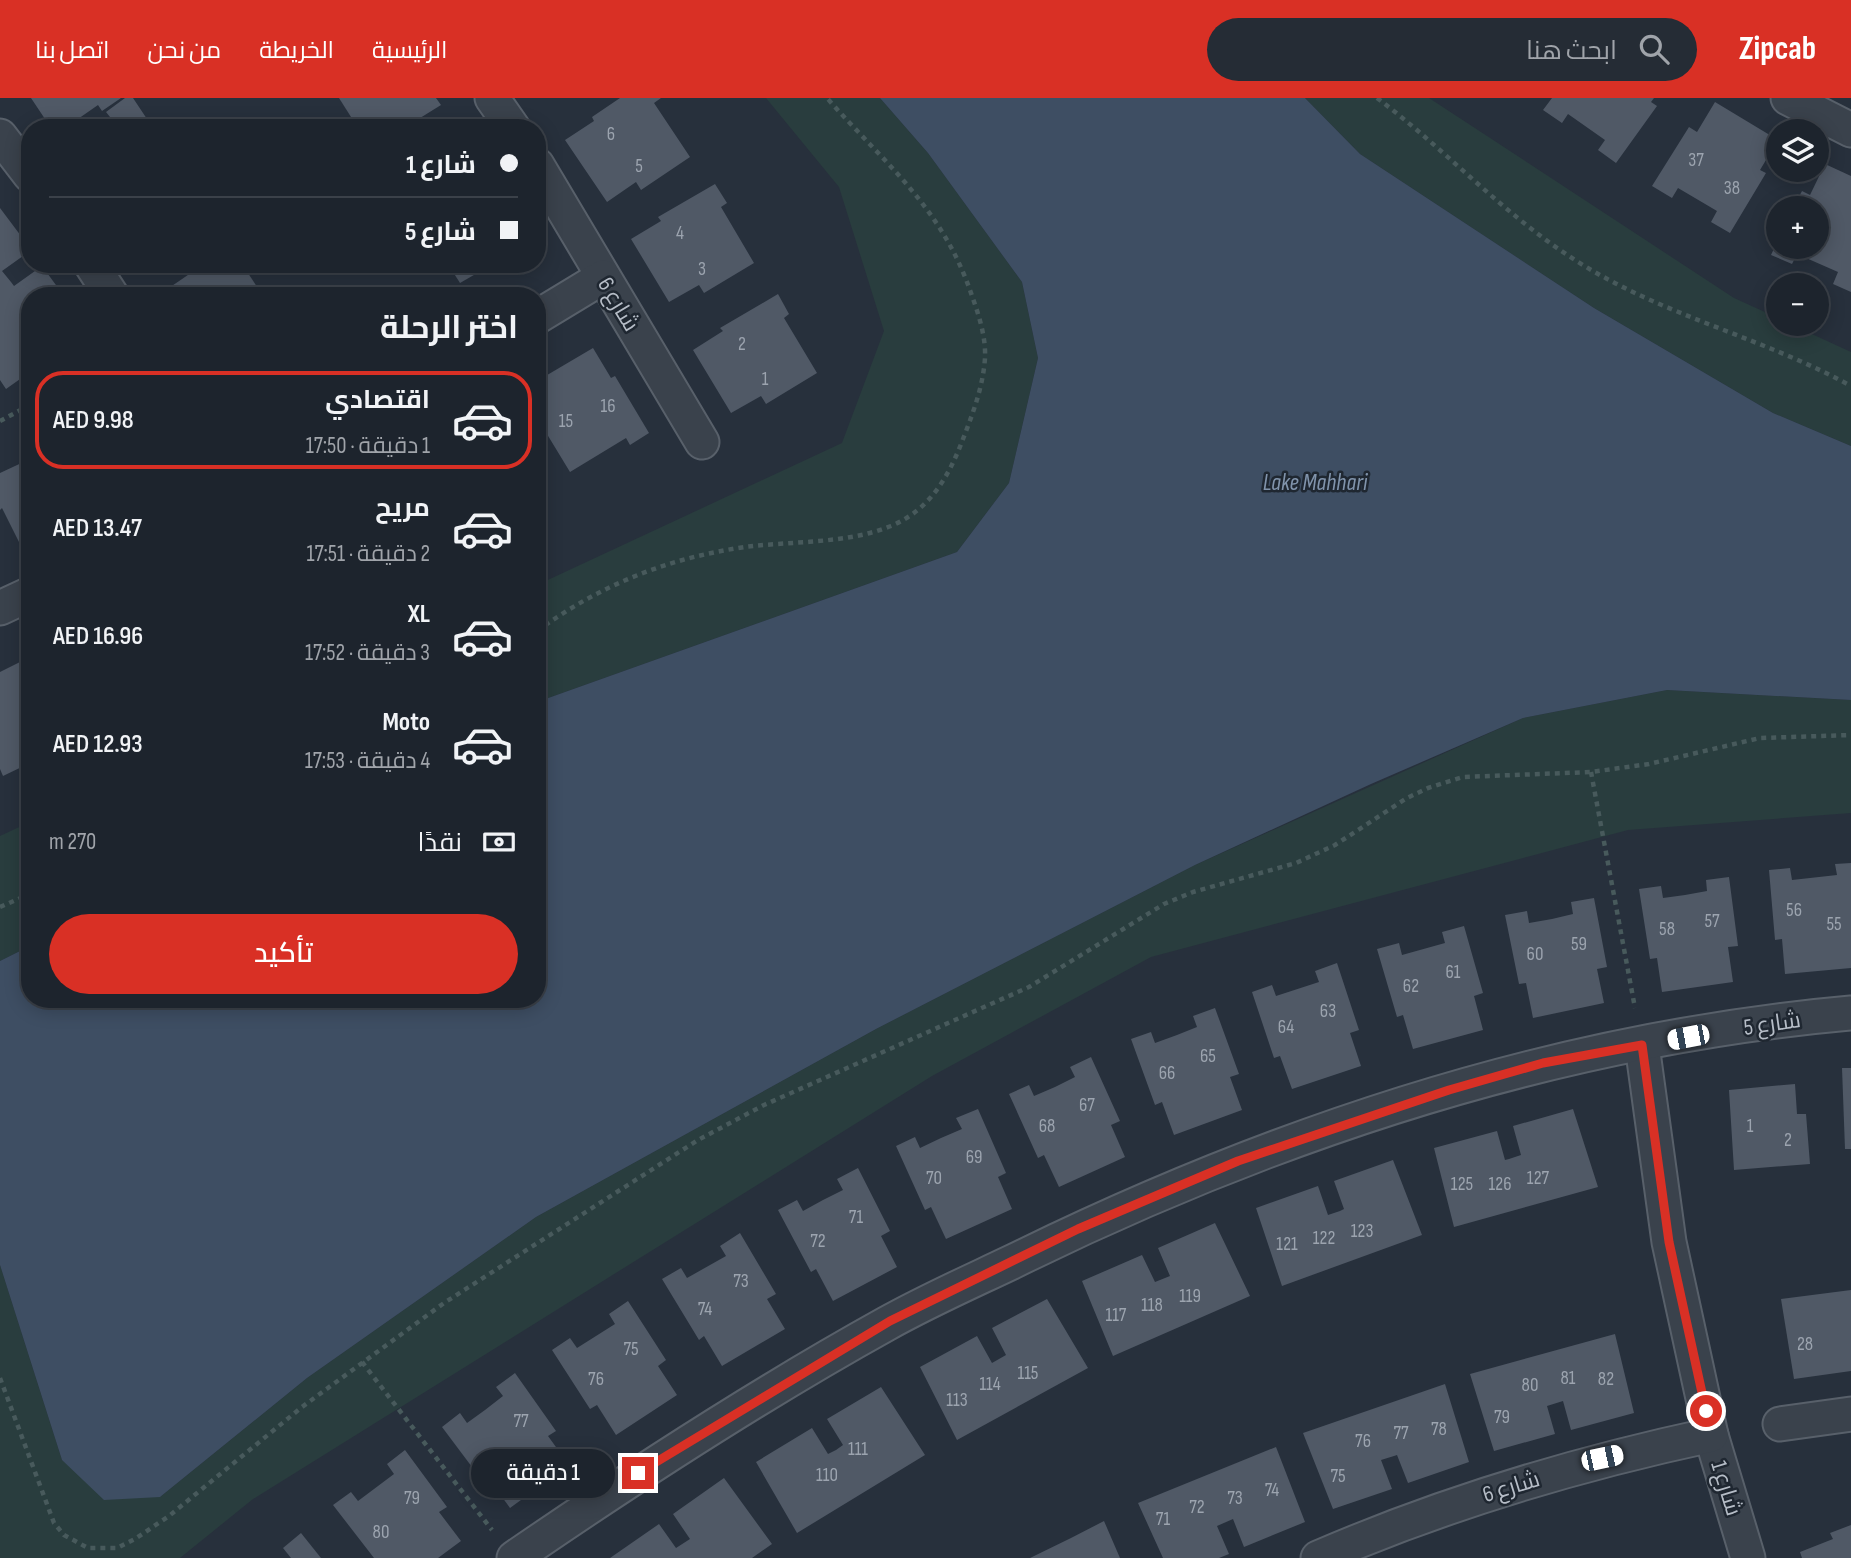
<!DOCTYPE html>
<html lang="ar">
<meta charset="utf-8">
<style>
body{margin:0;font-family:"Sofia Sans Condensed",Cairo,sans-serif;background:#252c35;color:#f1f3f6;direction:rtl;height:100vh;display:flex;flex-direction:column;font-size:26px;white-space:nowrap}
*{box-sizing:border-box;margin:0}
p{font-size:23px;color:#a0a4aa}
.icon{flex:none;width:38px;height:38px;fill:none;stroke:currentColor;stroke-width:2;stroke-linecap:round;stroke-linejoin:round}
.map{position:relative;flex:1;overflow:hidden;direction:ltr}
.sheet{position:absolute;left:21px;top:189px;width:525px;height:721px;display:flex;flex-direction:column;background:#1d242d;border-radius:28px;box-shadow:0 4px 18px #0003,0 0 0 2px #3b4149;direction:rtl}
.sheet>*{flex:none}
.hud{position:absolute;left:21px;top:21px;width:525px;height:154px;border-radius:28px;box-shadow:0 4px 18px #0003,0 0 0 2px #3b4149;direction:rtl;display:grid;align-content:center;height:154px;padding:0 28px;background:#1d242d}
.tools{position:absolute;left:1766px;top:21px;display:grid;gap:14px}
.tools a{display:grid;place-items:center;width:63px;height:63px;border-radius:50%;background:#1d242d;box-shadow:0 4px 18px #0003,0 0 0 2px #3b4149;font-size:35px}
.end{position:absolute;width:32px;height:32px;margin:-16px;border:9px solid #d93025;background:#fff;box-shadow:0 0 0 4px #fff}
.from{border-radius:50%}
.bubble{position:absolute;height:49px;border-radius:24px;background:#1d242d;box-shadow:0 4px 18px #0003,0 0 0 2px #3b4149;font-size:23px;font-weight:600;line-height:49px;text-align:center;direction:rtl}
.car{position:absolute;width:21px;height:42px;margin:-21px -10px;border-radius:9px;box-shadow:0 0 5px 2px #0007;background:linear-gradient(#fff 24%,#345 0 40%,#fff 0 76%,#345 0 86%,#fff 0)}
.hud b{display:flex;align-items:center;gap:24px;height:66px;font-size:26px}
.hud b+b{border-top:2px solid #3b4149}
.hud i{width:18px;height:18px;background:#f1f3f6}
ul{padding:0;list-style:none}
li{display:flex;align-items:center;gap:21px;height:98px;margin:0 14px 10px;padding:0 14px;border:4px solid transparent;border-radius:28px}
li div{flex:1}
li b{display:block;font-size:26px}
li em{font-style:normal;font-weight:600}
li.on{border-color:#d93025}
li>.icon{width:63px;height:63px;stroke-width:1.5}
h2{padding:0 28px;font-size:32px;line-height:84px}
.pay{display:flex;align-items:center;gap:18px;height:77px;padding:0 28px;font-size:26px}
.pay p{margin-inline-start:auto}
.primary-button{display:flex;gap:14px;margin-top:auto;padding:14px 28px}
.primary-button a{flex:1;height:80px;border-radius:42px;background:#d93025;color:#fff;font-size:28px;font-weight:600;line-height:80px;text-align:center}
header{display:flex;align-items:center;gap:42px;box-sizing:border-box;height:98px;padding:0 35px;background:#d93025;color:#fff}
header strong{font-size:33px}
nav{display:flex;gap:38px;margin-inline-start:auto;font-size:24px}
.search{width:490px;height:63px;background:#252c35;display:flex;align-items:center;gap:18px;box-sizing:border-box;padding:0 24px;border-radius:38px;color:#a0a4aa;font-size:26px}
.map>svg:first-child{display:block}
.green{fill:#293d3e}
.water{fill:#3e4e63}
.building{fill:#505966}
.lines{fill:none;stroke-linecap:round;stroke-linejoin:round}
.minor-casing{stroke:#58606a;stroke-width:37}
.path{stroke:#485a5c;stroke-width:4.5;stroke-dasharray:5 5;stroke-linecap:butt}
.minor{stroke:#3a424c;stroke-width:33}
.route{stroke:#d93025;stroke-width:9}
.labels{text-anchor:middle;stroke-width:5;stroke-linejoin:round;paint-order:stroke}
.number-label{font-size:19px;fill:#9ca4af}
.street-label{font-size:23px;fill:#b6bdc7;stroke:#1f2731}
.water-label{font-size:24px;font-style:italic;fill:#8194ac;stroke:#1f2731}
</style>
<header>
<strong>Zipcab</strong>
<div class="search"><svg class="icon" aria-label="search" viewBox="0 0 24 24"><circle cx="10" cy="10" r="6"/><path d="M15 15l6 6"/></svg>ابحث هنا</div>
<nav><a>الرئيسية</a><a>الخريطة</a><a>من نحن</a><a>اتصل بنا</a></nav>
</header>
<div class="map">
<svg width="1851" height="1460" viewBox="0 0 1851 1460">
<rect width="100%" height="100%" fill="#27303c"/>
<g class="green">
<path d="M766,0h114l48,55 94,129 16,76 -29,125 -52,69 -420,150v-117l305,-142 42,-112 -45,-144z"/>
<path d="M1305,0h124l305,200 44,20v6h12l61,28v94l-78,-33 -179,-105 -234,-154z"/>
<path d="M1667,592l184,10v113l-223,17 -477,127 -219,119 -679,423 -73,59h-180v-293l62,195 98,37 147,-119 229,-161 340,-188 319,-164 328,-147z"/>
<path d="M30,724v124l-30,15v-125z"/>
</g>
<path class="water" d="M880,0h425l55,56 234,154 179,105 78,33v254l-184,-10 -144,28 -152,66 -176,81 -319,164 -340,188 -229,161 -147,119 -56,3 -42,-40 -62,-195v-304l30,-15v53h507v-297l420,-150 52,-69 29,-125 -16,-76 -94,-129z"/>
<g class="building">
<path d="M31,0h90l-19,13 -4,-6 -33,23h-14z"/>
<path d="M125,0h8l20,30h-60l17,-11 -4,-5z"/>
<path d="M339,0h97l5,7 -37,23h-46z"/>
<path d="M620,0h41l-7,5 36,54 -49,33 -5,-8 -29,20 -42,-62 29,-19 -2,-4z"/>
<path d="M1552,0h102l-3,4 6,4 -41,57 -18,-13 7,-10 -37,-26 -6,9 -19,-13z"/>
<path d="M1715,4l63,38 -18,30 6,3 -36,60 -19,-11 6,-11 -39,-23 -6,10 -20,-12 37,-59 8,5z"/>
<path d="M450,20l6,10h-21z"/>
<path d="M1825,66l26,12v116l-18,-8 5,-12 -41,-18 -5,10 -21,-9 7,-15v7h38v-39h-23l9,-17 8,4z"/>
<path d="M715,86l12,19 -6,4 33,56 -50,30 -5,-8 -30,17 -38,-63 30,-18 -3,-4z"/>
<path d="M0,110l30,40v3l-28,20 9,11 3,4 28,-20 22,30h-34v76l-24,17 -6,-9z"/>
<path d="M204,166h38l21,32h-97l-3,-4z"/>
<path d="M448,166h36l2,4 -26,15z"/>
<path d="M778,196l11,20 -5,4 33,55 -51,31 -5,-8 -30,17 -38,-63 30,-19 -3,-3z"/>
<path d="M593,250l18,30 4,-2 34,57 -19,12 -4,-7 -56,34 -31,-51 9,-5 -11,-17v-18z"/>
<path d="M30,361v90l-6,3 -22,-44 -2,2v-37z"/>
<path d="M30,559v106l-27,13 -3,-7v-97z"/>
<path d="M1851,765v105l-66,6 -3,-35 -7,1 -6,-70 21,-2 2,12 45,-5 -2,-11z"/>
<path d="M1729,779l9,69 -10,1 5,35 -71,10 -5,-34 -7,1 -11,-70 22,-3 2,12 22,-3 22,-4 -1,-11z"/>
<path d="M1594,800l13,69 -10,2 7,34 -71,15 -7,-35 -7,1 -14,-69 22,-4 2,12 23,-4 21,-5 -2,-12z"/>
<path d="M1464,828l19,67 -9,3 9,34 -70,19 -10,-34 -6,2 -20,-68 22,-6 3,12 43,-12 -3,-11z"/>
<path d="M1337,865l22,67 -9,3 11,33 -69,23 -12,-33 -6,2 -22,-66 20,-7 4,11 43,-14 -4,-11z"/>
<path d="M1215,910l24,66 -9,3 12,33 -68,25 -12,-33 -7,3 -24,-66 20,-7 4,11 22,-8 20,-8 -4,-11z"/>
<path d="M1091,959l29,64 -9,4 14,32 -66,30 -15,-32 -6,3 -29,-64 20,-9 5,11 21,-9 20,-10 -5,-10z"/>
<path d="M1842,970h9v81h-6z"/>
<path d="M1795,986l2,30h9l4,50 -76,6 -5,-80z"/>
<path d="M978,1011l28,64 -8,4 14,32 -66,30 -15,-32 -6,3 -29,-64 19,-9 5,11 21,-10 21,-9 -6,-11z"/>
<path d="M1573,1011l25,78 -144,40 -20,-79 63,-17 8,29 4,-1 12,-4 -8,-29z"/>
<path d="M1393,1062l29,75 -140,51 -26,-78 62,-22 10,29 12,-4 4,-2 -10,-28z"/>
<path d="M858,1070l32,63 -9,5 16,31 -64,34 -17,-32 -5,3 -33,-62 19,-10 6,11 20,-11 20,-10 -6,-11z"/>
<path d="M1215,1125l35,73 -137,60 -31,-75 60,-26 13,27 15,-6 -12,-28z"/>
<path d="M740,1135l36,61 -9,5 18,30 -63,37 -18,-30 -5,4 -37,-61 19,-11 6,10 39,-22 -6,-10z"/>
<path d="M1851,1192v81l-57,8 -13,-80z"/>
<path d="M1047,1201l41,69 -131,72 -37,-73 57,-31 15,27 14,-8 -14,-27z"/>
<path d="M628,1203l38,59 -8,6 19,29 -61,40 -19,-30 -7,4 -38,-59 18,-12 7,10 38,-24 -6,-10z"/>
<path d="M1615,1236l19,79 -63,17 -8,-29 -16,5 8,28 -61,17 -24,-77z"/>
<path d="M515,1275l41,58 -8,5 21,29 -59,43 -21,-29 -5,4 -42,-56 18,-14 7,10 18,-13 18,-14 -7,-9z"/>
<path d="M1445,1286l24,78 -61,21 -11,-28 -3,1 -13,4 11,29 -59,20 -30,-76z"/>
<path d="M881,1289l44,68 -128,78 -41,-71 56,-34 16,26 8,-4 7,-5 -16,-26z"/>
<path d="M1276,1349l29,75 -61,25 -11,-28 -16,7 12,28 -10,4h-56l-25,-55z"/>
<path d="M405,1352l42,57 -8,5 22,29 -23,17h-64l-41,-53 18,-13 7,9 36,-27 -7,-10z"/>
<path d="M724,1380l48,66 -20,14h-142l49,-34 17,24 14,-9 -17,-25z"/>
<path d="M1104,1423l16,37h-90l41,-20z"/>
<path d="M1851,1427v33h-49l-2,-6 33,-13 -3,-6z"/>
<path d="M301,1435l20,25h-30l-8,-10z"/>
</g>
<g class="lines">
<defs>
<g id="minor">
<path d="M492,0l21,30"/>
<path d="M1788,0l63,32"/>
<path d="M0,38l30,39"/>
<path d="M537,67l165,277"/>
<path d="M91,166l21,32"/>
<path d="M537,219l66,-40"/>
<path d="M0,510l30,-14"/>
<path d="M1642,947l27,197 42,193 37,123"/>
<path d="M1780,1326l71,-10"/>
<path d="M514,1460c121,-83 244,-163 372,-234 41,-23 84,-42 126,-62 262,-129 546,-223 839,-249"/>
<path d="M1318,1460c127,-55 258,-94 393,-123"/>
</g>
</defs>
<use href="#minor" class="minor-casing"/>
<g class="path">
<path d="M1377,0c68,51 126,116 198,162 85,55 187,77 276,126"/>
<path d="M0,323l30,-16"/>
<path d="M537,533c63,-46 131,-73 208,-84 47,-6 102,-3 146,-21 39,-16 58,-50 72,-87 10,-26 20,-52 22,-81 1,-20 -6,-43 -13,-62 -29,-88 -86,-131 -145,-198"/>
<path d="M1591,674l44,236"/>
<path d="M0,809l30,-13"/>
<path d="M362,1264l130,168"/>
<path d="M0,1280l54,145 10,12 24,13h29l18,-9 34,-23 133,-109 142,-104 254,-163 66,-35 265,-118 135,-83 29,-12 103,-29 39,-18 72,-47 21,-10 35,-11 128,-5 58,-8 111,-26 91,-3"/>
</g>
<use href="#minor" class="minor"/>
</g>
<g class="lines">
<path class="route" d="M638,1375l252,-152 188,-92 160,-68 211,-71 94,-27 99,-18 27,197 37,169"/>
</g>
<g class="labels">
<g class="number-label">
<text x="611" y="42">6</text>
<text x="1696" y="68">37</text>
<text x="639" y="74">5</text>
<text x="1732" y="96">38</text>
<text x="680" y="141">4</text>
<text x="702" y="177">3</text>
<text x="742" y="252">2</text>
<text x="765" y="287">1</text>
<text x="608" y="314">16</text>
<text x="566" y="329">15</text>
<text x="1794" y="818">56</text>
<text x="1712" y="829">57</text>
<text x="1834" y="832">55</text>
<text x="1667" y="837">58</text>
<text x="1579" y="852">59</text>
<text x="1535" y="862">60</text>
<text x="1453" y="880">61</text>
<text x="1411" y="894">62</text>
<text x="1328" y="919">63</text>
<text x="1286" y="935">64</text>
<text x="1208" y="964">65</text>
<text x="1167" y="981">66</text>
<text x="1087" y="1013">67</text>
<text x="1047" y="1034">68</text>
<text x="1750" y="1034">1</text>
<text x="1788" y="1048">2</text>
<text x="974" y="1065">69</text>
<text x="934" y="1086">70</text>
<text x="1538" y="1086">127</text>
<text x="1462" y="1092">125</text>
<text x="1500" y="1092">126</text>
<text x="856" y="1125">71</text>
<text x="1362" y="1139">123</text>
<text x="1324" y="1146">122</text>
<text x="818" y="1149">72</text>
<text x="1287" y="1152">121</text>
<text x="741" y="1189">73</text>
<text x="1190" y="1204">119</text>
<text x="1152" y="1213">118</text>
<text x="705" y="1217">74</text>
<text x="1116" y="1223">117</text>
<text x="1805" y="1252">28</text>
<text x="631" y="1257">75</text>
<text x="1028" y="1281">115</text>
<text x="1568" y="1286">81</text>
<text x="596" y="1287">76</text>
<text x="1606" y="1287">82</text>
<text x="990" y="1292">114</text>
<text x="1530" y="1293">80</text>
<text x="957" y="1308">113</text>
<text x="1502" y="1325">79</text>
<text x="521" y="1329">77</text>
<text x="1439" y="1337">78</text>
<text x="1401" y="1341">77</text>
<text x="1363" y="1349">76</text>
<text x="858" y="1357">111</text>
<text x="827" y="1383">110</text>
<text x="1338" y="1384">75</text>
<text x="1272" y="1398">74</text>
<text x="412" y="1406">79</text>
<text x="1235" y="1406">73</text>
<text x="1197" y="1415">72</text>
<text x="1163" y="1427">71</text>
<text x="381" y="1440">80</text>
</g>
<g class="street-label">
<text transform="translate(619 206) rotate(59)" y="8">شارع 6</text>
<text transform="translate(1772 925) rotate(-8)" y="8">شارع 5</text>
<text transform="translate(1511 1388) rotate(-17)" y="8">شارع 6</text>
<text transform="translate(1727 1390) rotate(73)" y="8">شارع 1</text>
</g>
<g class="water-label">
<text x="1315" y="392">Lake Mahhari</text>
</g>
</g>
</svg>
<div class="tools">
<a><svg class="icon" aria-label="layers" viewBox="0 0 24 24"><path d="M12 4l9 5-9 5-9-5zM3 14l9 5 9-5"/></svg></a>
<a>+</a>
<a>−</a>
</div>
<i class="end from" style="left:1706px;top:1313px"></i>
<i class="end" style="left:638px;top:1375px"></i>
<div class="bubble" style="left:471px;top:1351px;width:144px">1 دقيقة</div>
<i class="car" style="left:1688px;top:939px;rotate:259deg"></i>
<i class="car" style="left:1602px;top:1360px;rotate:78deg"></i>
<div class="hud">
<b><i class="from"></i>شارع 1</b>
<b><i></i>شارع 5</b>
</div>
<section class="sheet">
<h2>اختر الرحلة</h2>
<ul>
<li class="on"><svg class="icon" aria-label="car" viewBox="0 0 24 24"><path d="M5 17H2v-5l4-1 3-4h7l3 4 3 1v5h-3M9 17h6M6 11h13"/><circle cx="7" cy="17" r="2"/><circle cx="17" cy="17" r="2"/></svg><div><b>اقتصادي</b><p>1 دقيقة · 17:50</p></div><em>AED 9.98</em></li>
<li><svg class="icon" aria-label="car" viewBox="0 0 24 24"><path d="M5 17H2v-5l4-1 3-4h7l3 4 3 1v5h-3M9 17h6M6 11h13"/><circle cx="7" cy="17" r="2"/><circle cx="17" cy="17" r="2"/></svg><div><b>مريح</b><p>2 دقيقة · 17:51</p></div><em>AED 13.47</em></li>
<li><svg class="icon" aria-label="car" viewBox="0 0 24 24"><path d="M5 17H2v-5l4-1 3-4h7l3 4 3 1v5h-3M9 17h6M6 11h13"/><circle cx="7" cy="17" r="2"/><circle cx="17" cy="17" r="2"/></svg><div><b>XL</b><p>3 دقيقة · 17:52</p></div><em>AED 16.96</em></li>
<li><svg class="icon" aria-label="car" viewBox="0 0 24 24"><path d="M5 17H2v-5l4-1 3-4h7l3 4 3 1v5h-3M9 17h6M6 11h13"/><circle cx="7" cy="17" r="2"/><circle cx="17" cy="17" r="2"/></svg><div><b>Moto</b><p>4 دقيقة · 17:53</p></div><em>AED 12.93</em></li>
</ul>
<div class="pay"><svg class="icon" aria-label="cash" viewBox="0 0 24 24"><path d="M3 7h18v10H3z"/><circle cx="12" cy="12" r="2"/></svg>نقدًا<p>270 m</p></div>
<div class="primary-button"><a>تأكيد</a></div>
</section>
</div>
